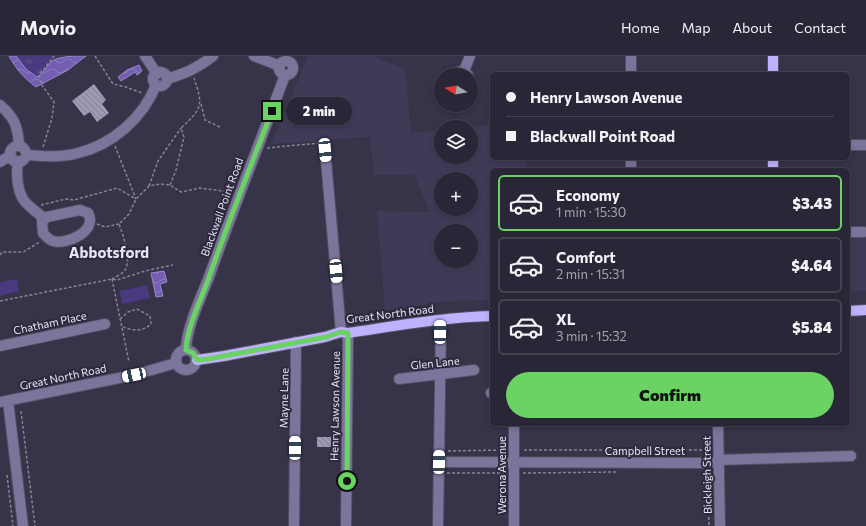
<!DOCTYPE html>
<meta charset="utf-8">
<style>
body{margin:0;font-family:Commissioner,sans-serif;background:#353242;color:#f1f3f6;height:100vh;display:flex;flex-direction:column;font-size:15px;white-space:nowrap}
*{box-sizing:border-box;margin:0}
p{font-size:13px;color:#a5a5ad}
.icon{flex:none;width:22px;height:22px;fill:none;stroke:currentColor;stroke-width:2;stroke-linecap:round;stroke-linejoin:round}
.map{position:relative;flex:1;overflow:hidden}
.details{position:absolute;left:490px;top:112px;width:360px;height:258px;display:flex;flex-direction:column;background:#292637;border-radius:6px;box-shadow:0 2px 6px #0003,0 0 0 1px #454352}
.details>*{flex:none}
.top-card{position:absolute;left:490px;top:16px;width:360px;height:88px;border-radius:6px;box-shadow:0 2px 6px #0003,0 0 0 1px #454352;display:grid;align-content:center;height:88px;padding:0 16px;background:#292637}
.needle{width:26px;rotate:281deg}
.tools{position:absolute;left:434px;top:12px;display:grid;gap:8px}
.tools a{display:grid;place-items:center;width:44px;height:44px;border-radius:50%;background:#292637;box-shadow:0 2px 6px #0003,0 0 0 1px #454352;font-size:20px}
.end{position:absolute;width:18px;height:18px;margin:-9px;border:5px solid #6ad364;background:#111;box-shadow:0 0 0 2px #111}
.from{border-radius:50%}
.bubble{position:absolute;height:28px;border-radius:14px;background:#292637;box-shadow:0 2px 6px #0003,0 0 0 1px #454352;font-size:13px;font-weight:800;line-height:28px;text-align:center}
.car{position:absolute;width:12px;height:24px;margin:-12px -6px;border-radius:5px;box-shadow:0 0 3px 1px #0007;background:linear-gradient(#fff 24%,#345 0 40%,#fff 0 76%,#345 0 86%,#fff 0)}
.top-card b{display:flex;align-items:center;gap:14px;height:38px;font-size:15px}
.top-card b+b{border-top:1px solid #454352}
.top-card i{width:10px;height:10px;background:#f1f3f6}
ul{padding:7px 0 0;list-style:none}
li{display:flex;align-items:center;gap:12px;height:56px;margin:0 8px 6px;padding:0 8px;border:2px solid #454352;border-radius:6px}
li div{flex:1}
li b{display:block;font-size:15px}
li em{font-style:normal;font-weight:800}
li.on{border-color:#6ad364}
li>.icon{width:36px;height:36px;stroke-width:1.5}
.action{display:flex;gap:8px;margin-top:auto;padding:8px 16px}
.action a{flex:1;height:46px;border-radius:24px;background:#6ad364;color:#111;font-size:16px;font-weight:800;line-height:46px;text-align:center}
header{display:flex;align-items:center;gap:24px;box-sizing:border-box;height:56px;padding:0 20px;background:#292637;border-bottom:1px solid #454352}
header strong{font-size:19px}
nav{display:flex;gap:22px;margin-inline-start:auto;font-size:14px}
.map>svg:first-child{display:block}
.built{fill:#403a57;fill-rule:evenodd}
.green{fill:#4b397f}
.park{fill:url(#park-tufts)}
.water{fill:url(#water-waves);stroke:#9687c6}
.building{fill:url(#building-back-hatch)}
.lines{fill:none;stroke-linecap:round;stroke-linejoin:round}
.minor-casing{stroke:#535064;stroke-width:12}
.major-casing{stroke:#535064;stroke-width:12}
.path{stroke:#878396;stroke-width:1.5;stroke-dasharray:3 2;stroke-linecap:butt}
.minor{stroke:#7c759b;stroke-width:10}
.major{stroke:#c0b1ff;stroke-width:10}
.route{stroke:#6ad364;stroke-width:5}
.labels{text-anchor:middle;stroke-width:4;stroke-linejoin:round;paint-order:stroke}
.street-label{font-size:11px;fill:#e8e6f4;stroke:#2d293f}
.district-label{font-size:15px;font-weight:bold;fill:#e8e6f4;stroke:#2d293f}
</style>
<header>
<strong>Movio</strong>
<nav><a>Home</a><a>Map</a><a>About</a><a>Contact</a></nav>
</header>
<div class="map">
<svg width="866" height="470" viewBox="0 0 866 470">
<defs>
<pattern id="park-tufts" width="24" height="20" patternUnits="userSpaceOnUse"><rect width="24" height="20" fill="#4b397f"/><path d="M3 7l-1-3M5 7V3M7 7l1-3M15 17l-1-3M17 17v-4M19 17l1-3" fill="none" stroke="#655692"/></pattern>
<pattern id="water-waves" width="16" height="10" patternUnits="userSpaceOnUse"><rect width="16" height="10" fill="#735eb2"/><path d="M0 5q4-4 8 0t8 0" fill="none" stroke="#8e7dc1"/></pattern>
<pattern id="building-back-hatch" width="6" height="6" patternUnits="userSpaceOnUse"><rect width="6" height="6" fill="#9e9ab4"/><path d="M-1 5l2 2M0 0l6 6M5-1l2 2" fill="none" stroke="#848094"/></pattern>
</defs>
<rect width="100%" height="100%" fill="#373349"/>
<g class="built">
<path d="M308,0h64l33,13 6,64 30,-3v27h30v-30l21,-2v33h34l1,12h-35v130l-43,1 -64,9 -8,-99 53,1 -16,-38 -40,1 -4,-38 -99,7zM441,123h30v30h-30zM441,175h30v30h-30z"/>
<path d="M848,180h18v55l-18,1z"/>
</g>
<g class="green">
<path d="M17,223l2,12 -19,5v-14z"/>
<path d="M147,229l3,13 -28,6 -2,-13z"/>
</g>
<path class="park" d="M16,0h42l-6,4 -7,11 -8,6 -11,-8z"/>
<g class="water">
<path d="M9,0h7l10,13 11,8c9,-6 8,-10 15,-16 7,-5 24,-5 34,-5l-18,14 -32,17c-12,-9 -20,-18 -27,-31z"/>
<path d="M139,9l3,6 -2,1v1l-3,2 -2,-3 -14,9 -3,-4 9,-7z"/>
<path d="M164,215l3,11 -7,2 3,12 -7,1 -5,-24z"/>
</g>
<g class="building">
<path d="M94,28l12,16 -4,4 7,9 -12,9 -7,-10 -6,4 -12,-15z"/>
<path d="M317,381h15l-1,10h-14z"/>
</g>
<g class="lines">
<defs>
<g id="minor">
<path d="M145,0l12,18"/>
<path d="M254,0l26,10"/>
<path d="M631,0v18"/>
<circle cx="286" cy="12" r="7"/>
<path d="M464,15l6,-15"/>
<circle cx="160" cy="23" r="7"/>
<path d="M455,19c4,-5 9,-5 13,0"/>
<path d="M167,23c19,-6 29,-10 46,-23"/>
<path d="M0,49c15,13 18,22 19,41"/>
<path d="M848,89h18"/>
<circle cx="18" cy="98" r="8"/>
<path d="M325,93l16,183"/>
<path d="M26,99c17,1 35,3 52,-2 34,-8 65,-35 78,-68"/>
<path d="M631,102v12"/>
<path d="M18,105c-2,12 -1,28 5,38 5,8 15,13 21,20"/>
<path d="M0,106l11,-7"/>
<path d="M80,154l8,3c10,18 -21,32 -35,28 -4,-1 -7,-5 -10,-8l-1,-12 5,-4z"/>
<path d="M848,176h16"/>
<path d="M0,290l105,-22"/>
<circle cx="186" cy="304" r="10"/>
<path d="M186,294c0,-21 15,-53 23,-73 24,-68 51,-134 76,-202"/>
<path d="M399,323l75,-9"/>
<path d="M491,337h1"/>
<path d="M8,345l15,125"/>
<path d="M0,346l134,-27 42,-12"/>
<path d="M514,368v102"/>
<path d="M718,368l2,102"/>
<path d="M439,406l269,1 10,-3 133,-4"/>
<path d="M294,470l2,-184"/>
<path d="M346,470l2,-193"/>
<path d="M438,470l3,-206"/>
</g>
<g id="major">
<path d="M773,0v18"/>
<path d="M773,102v12"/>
<path d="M848,255l18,-1"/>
<path d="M197,304l27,-4 101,-19 16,-5 7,1c48,-7 96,-16 144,-17"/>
</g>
</defs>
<use href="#minor" class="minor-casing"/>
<use href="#major" class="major-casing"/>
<g class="path">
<path d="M95,0l18,28 13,3 16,6"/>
<path d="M201,48l4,16 15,7"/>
<path d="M115,90l21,53"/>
<path d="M43,91l9,-29 2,-16 -13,-18 -2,-10 5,-5 10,-13"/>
<path d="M267,92l52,-5"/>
<path d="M170,129l6,-15 8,-33 -3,-9c22,-20 22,-23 13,-50"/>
<path d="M149,130l9,-25 23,-33"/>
<path d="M41,149l25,-6 8,1 43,-12 19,11"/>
<path d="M97,168l8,3 14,-3"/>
<path d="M0,199l2,-3h21l17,-10"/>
<path d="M112,223c4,-2 10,-5 13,-9 7,-10 -2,-35 -6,-46l10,-10 7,-15 13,-13 11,-2 10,1 11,7 19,-4 30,4"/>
<path d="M112,223l17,83"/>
<path d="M0,245l112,-22 5,1 28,-9 28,-6"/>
<path d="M120,263l8,-7 9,-3 13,7 1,8c-8,8 -20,7 -30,2"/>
<path d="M21,355l14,115"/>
<path d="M524,394h184"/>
<path d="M448,395l58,-1"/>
<path d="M707,416l2,54"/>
<path d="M447,417h58"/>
<path d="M523,417l94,-1"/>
<path d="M7,419l6,51"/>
</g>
<use href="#minor" class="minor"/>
<use href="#major" class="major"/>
</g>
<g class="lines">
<path class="route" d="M272,55c-22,57 -45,114 -65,172 -7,18 -21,48 -21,67l7,3 4,7 11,-1 118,-22 15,-5 7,1 -1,148"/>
</g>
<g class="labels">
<g class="street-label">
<text transform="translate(222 151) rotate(-70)" y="4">Blackwall Point Road</text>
<text transform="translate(390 258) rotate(-7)" y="4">Great North Road</text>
<text transform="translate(50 267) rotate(-12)" y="4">Chatham Place</text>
<text transform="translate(435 307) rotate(-6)" y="4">Glen Lane</text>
<text transform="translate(63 321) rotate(-12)" y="4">Great North Road</text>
<text transform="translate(284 342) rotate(-89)" y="4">Mayne Lane</text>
<text transform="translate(335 350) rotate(-89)" y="4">Henry Lawson Avenue</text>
<text x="645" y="399">Campbell Street</text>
<text transform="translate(502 419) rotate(-90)" y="4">Werona Avenue</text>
<text transform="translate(707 419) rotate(-91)" y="4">Bickleigh Street</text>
</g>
<g class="district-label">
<text x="109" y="202">Abbotsford</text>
</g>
</g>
</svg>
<div class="tools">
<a><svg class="needle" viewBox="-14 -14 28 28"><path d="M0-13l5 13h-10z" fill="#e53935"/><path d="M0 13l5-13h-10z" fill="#a5a5ad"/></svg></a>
<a><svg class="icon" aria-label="layers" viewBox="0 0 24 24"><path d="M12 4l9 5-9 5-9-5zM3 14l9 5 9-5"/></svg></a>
<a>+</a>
<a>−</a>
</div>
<i class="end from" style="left:347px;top:425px"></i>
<i class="end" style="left:272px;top:55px"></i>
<div class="bubble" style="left:286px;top:41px;width:66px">2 min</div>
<i class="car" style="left:325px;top:94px;rotate:175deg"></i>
<i class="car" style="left:336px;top:215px;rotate:175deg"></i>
<i class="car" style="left:440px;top:276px;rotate:0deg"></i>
<i class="car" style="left:134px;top:319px;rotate:258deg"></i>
<i class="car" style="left:295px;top:392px;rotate:0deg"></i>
<i class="car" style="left:439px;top:406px;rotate:1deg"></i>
<div class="top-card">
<b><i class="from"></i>Henry Lawson Avenue</b>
<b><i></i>Blackwall Point Road</b>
</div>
<section class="details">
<ul>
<li class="on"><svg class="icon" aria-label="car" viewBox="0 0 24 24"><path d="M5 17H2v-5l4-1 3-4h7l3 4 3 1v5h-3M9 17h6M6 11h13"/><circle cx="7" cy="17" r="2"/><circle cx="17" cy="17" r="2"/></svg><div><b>Economy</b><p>1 min · 15:30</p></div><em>$3.43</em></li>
<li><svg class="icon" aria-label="car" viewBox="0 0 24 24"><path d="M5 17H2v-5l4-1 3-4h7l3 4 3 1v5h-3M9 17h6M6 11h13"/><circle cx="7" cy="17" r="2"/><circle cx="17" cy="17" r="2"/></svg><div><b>Comfort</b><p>2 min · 15:31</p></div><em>$4.64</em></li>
<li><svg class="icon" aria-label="car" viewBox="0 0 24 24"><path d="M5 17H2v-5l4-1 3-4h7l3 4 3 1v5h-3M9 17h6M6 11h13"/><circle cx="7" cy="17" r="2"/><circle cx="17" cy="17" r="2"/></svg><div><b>XL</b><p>3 min · 15:32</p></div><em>$5.84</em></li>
</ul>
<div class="action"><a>Confirm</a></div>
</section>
</div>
